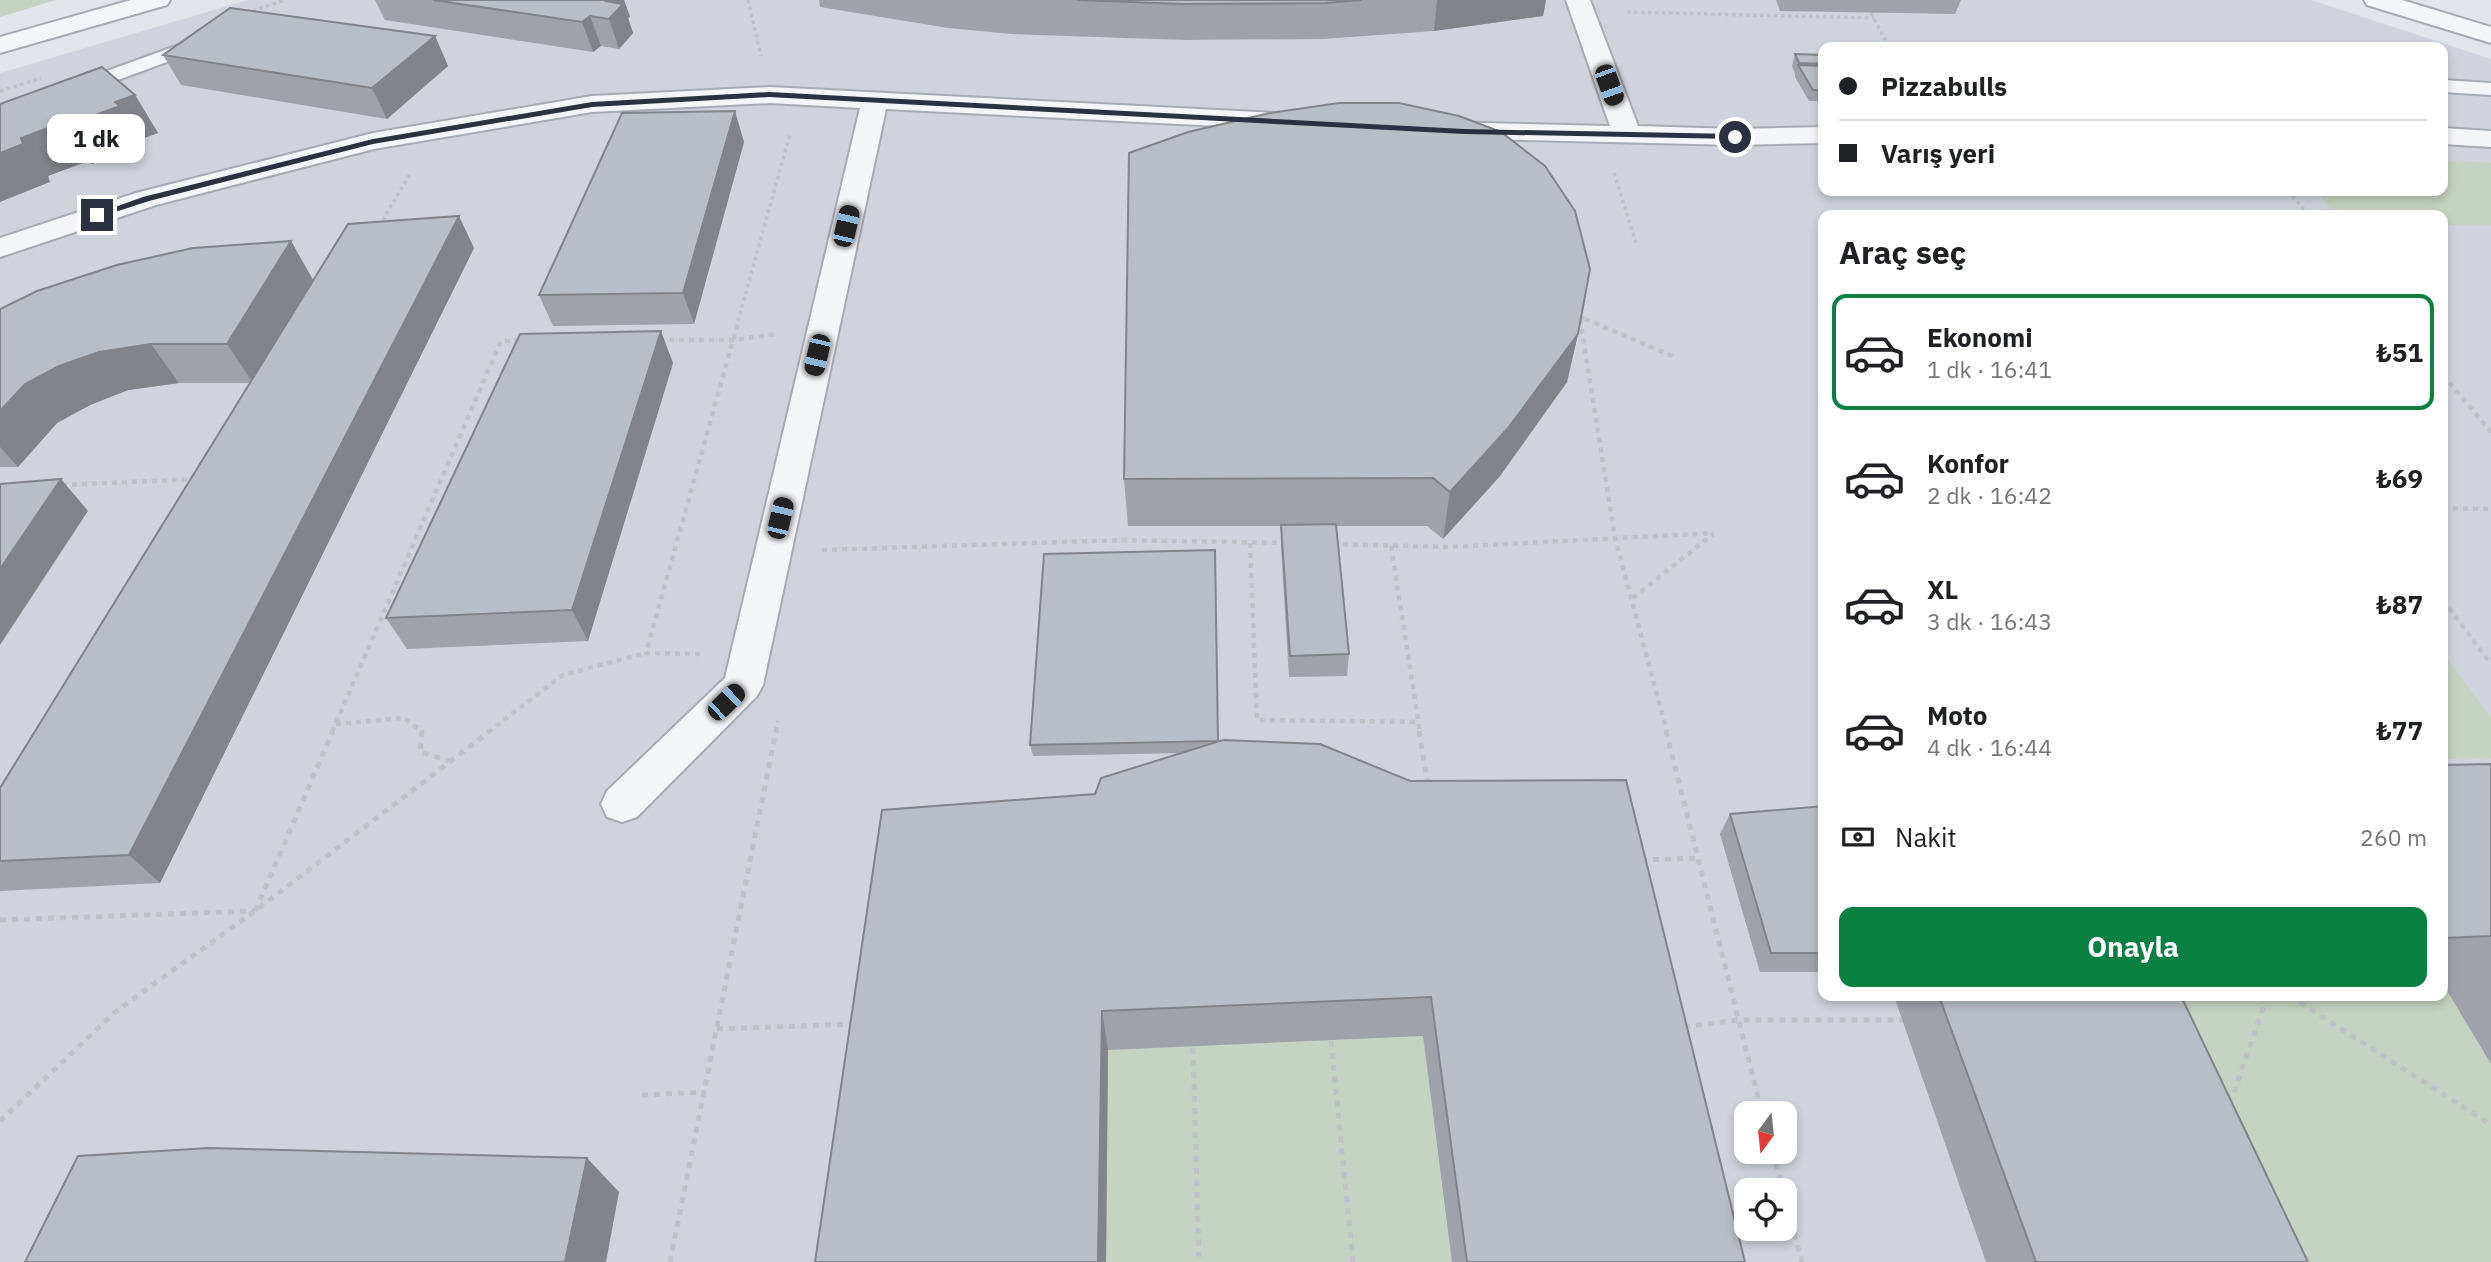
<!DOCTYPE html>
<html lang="tr">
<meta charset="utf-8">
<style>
body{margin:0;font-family:"IBM Plex Sans",sans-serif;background:#f2f2f2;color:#202124;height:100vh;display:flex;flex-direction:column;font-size:26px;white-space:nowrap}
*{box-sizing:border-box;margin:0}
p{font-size:23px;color:#757577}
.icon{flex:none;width:38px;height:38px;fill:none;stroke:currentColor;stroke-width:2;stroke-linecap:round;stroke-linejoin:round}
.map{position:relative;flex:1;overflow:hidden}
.details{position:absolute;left:1818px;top:210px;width:630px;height:791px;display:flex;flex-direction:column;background:#fff;border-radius:14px;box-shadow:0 4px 10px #0003}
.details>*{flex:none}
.hud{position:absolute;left:1818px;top:42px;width:630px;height:154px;border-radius:14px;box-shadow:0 4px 10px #0003;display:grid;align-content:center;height:154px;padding:0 21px;background:#fff}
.needle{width:46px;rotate:195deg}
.buttons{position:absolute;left:1734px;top:1101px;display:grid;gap:14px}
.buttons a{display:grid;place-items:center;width:63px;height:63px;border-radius:14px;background:#fff;box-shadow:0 4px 10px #0003;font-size:35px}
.end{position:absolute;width:32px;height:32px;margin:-16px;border:9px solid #2b3140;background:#fff;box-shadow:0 0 0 4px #fff}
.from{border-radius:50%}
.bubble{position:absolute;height:49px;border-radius:14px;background:#fff;box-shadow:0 4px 10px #0003;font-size:23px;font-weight:800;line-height:49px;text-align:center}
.car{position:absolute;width:21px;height:42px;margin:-21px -10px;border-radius:9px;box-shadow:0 0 5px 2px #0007;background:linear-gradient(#222 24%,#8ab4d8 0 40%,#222 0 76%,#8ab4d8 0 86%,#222 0)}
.hud b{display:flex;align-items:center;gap:24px;height:66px;font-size:26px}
.hud b+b{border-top:2px solid #e0e0e0}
.hud i{width:18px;height:18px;background:#202124}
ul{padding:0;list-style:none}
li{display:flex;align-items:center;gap:21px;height:116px;margin:0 14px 10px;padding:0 7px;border:4px solid transparent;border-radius:14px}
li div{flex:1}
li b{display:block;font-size:26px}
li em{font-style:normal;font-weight:800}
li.selected{border-color:#0b8043}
li>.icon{width:63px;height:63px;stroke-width:1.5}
h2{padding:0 21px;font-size:32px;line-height:84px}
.pay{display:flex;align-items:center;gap:18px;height:77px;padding:0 21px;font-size:26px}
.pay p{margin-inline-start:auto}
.primary-button{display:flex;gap:14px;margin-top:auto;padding:14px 21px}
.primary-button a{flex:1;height:80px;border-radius:14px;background:#0b8043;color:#fff;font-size:28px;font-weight:800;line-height:80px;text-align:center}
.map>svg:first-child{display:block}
.built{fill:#d0d3db;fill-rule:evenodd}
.green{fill:#c6d2c3}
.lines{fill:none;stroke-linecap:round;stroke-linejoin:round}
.service-casing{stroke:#a7abb3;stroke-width:4}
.minor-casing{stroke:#a7abb3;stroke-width:4}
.tertiary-casing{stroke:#a7abb3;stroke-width:4}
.path-far2{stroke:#c0c2c8;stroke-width:3.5;stroke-dasharray:3.5 3.5;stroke-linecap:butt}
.path-far1{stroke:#c0c2c8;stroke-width:4.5;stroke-dasharray:5 5;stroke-linecap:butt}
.path{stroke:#c0c2c8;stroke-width:5;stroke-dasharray:6 6;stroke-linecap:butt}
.service{fill:#f4f5f8;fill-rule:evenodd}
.minor{fill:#f4f5f8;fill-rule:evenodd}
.tertiary{fill:#f4f5f8;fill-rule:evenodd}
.wall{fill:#9fa3a9}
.shaded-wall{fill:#82848a}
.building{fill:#b9bdc5;stroke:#82848a;stroke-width:2}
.route{fill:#2b3140}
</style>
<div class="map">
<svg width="2491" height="1262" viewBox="0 0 2491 1262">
<rect width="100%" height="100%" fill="#e1e4e9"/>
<path class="built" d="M248,0h2063l180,59v1203h-2491v-1189zM1824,47h619v144h-619zM1824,215h619v781h-619zM1746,1113h39v39h-39zM1746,1190h39v38h-39z"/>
<g class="green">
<path d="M0,0h56l-56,17z"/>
<path d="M2443,161l48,2v62h-48v-10h-107l-20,-24h127z"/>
<path d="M2443,652l48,66v40l-48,1z"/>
<path d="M2443,984l48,80v198h-250l-120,-266h322z"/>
<path d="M1423,1036l29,226h-346l2,-212z"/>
</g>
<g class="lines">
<defs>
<g id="service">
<path d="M198,38l9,6 -2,4 -120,44h-14l-3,-4 3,-4z"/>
<path d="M2443,80l48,3v12l-48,-3z"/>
</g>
<g id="minor">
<path d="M1566,0h24l48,126 97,3 89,-2v16l-89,2 -289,-7 -10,-2 -4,-6 4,-6 10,-2 164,4z"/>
<path d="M770,87l525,27 10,2 4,6 -4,6 -10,2 -409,-21 -123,576 -6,11 -120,121 -15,5 -15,-5 -6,-13 6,-13 118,-113 135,-570 -90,-5 -178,9 -218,37 -218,56 -156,52v-19l136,-45 237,-60 219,-37z"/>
<path d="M2443,128l48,3v16l-48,-3z"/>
</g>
<g id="tertiary">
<path d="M131,0h39l-3,5 -167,48v-16z"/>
<path d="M2364,0h38l89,27v16l-124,-38z"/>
</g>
</defs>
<use href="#service" class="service-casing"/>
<use href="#minor" class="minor-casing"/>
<use href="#tertiary" class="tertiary-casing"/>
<g class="path-far2">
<path d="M748,0l13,56"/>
<path d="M1627,12l247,6"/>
<path d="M246,13l39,-13"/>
<path d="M1871,13l18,34"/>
<path d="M0,91l41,-13"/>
<path d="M1614,173l23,73"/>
<path d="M2288,191l21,24"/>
<path d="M379,226l31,-52"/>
<path d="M1581,317l8,4"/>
<path d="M738,321l52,-187"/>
</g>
<g class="path-far1">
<path d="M1580,319l35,219 52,194"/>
<path d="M1585,319l92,39"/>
<path d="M659,340h74l43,-6"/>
<path d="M2443,375l48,57"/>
<path d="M62,485l134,-6"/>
<path d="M2443,508l48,1"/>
<path d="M1250,543l7,177 161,2"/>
<path d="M1333,544l117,3 264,-14"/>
<path d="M1391,546l29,186"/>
<path d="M822,550l299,-10 165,3"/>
<path d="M1633,598l80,-64"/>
<path d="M2443,600l48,64"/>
<path d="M700,654l-54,-1 93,-334"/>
<path d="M336,724l68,-6 19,14"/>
<path d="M332,732l169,-391h20"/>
<path d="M488,732l75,-57 83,-22"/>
<path d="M776,732l2,-11"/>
</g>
<g class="path">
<path d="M422,731l-2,21 29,9"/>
<path d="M1419,731l9,55"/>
<path d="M1666,731l96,382"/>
<path d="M1641,860l59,-2"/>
<path d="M255,911l78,-180"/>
<path d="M0,920l254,-9"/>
<path d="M2290,996l201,129"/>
<path d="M1684,1027l54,-7h165"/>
<path d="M717,1029l138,-5"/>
<path d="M1331,1041l22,221"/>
<path d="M1193,1048l6,214"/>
<path d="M642,1095l63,-3"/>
<path d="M2230,1104l37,-108"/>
<path d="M0,1121l115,-109 140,-101 235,-180"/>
<path d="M1773,1152l10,38"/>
<path d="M1785,1199l17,63"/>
<path d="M670,1262l106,-531"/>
</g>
<use href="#service" class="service"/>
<use href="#minor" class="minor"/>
<use href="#tertiary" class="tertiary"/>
</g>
<g class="wall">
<path d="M375,0h249l6,17 -2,1 5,15 -14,16 -18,-3 -8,6 -208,-32z"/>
<path d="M819,0h727l-3,16 -109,15 -111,8 -138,1 -173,-6 -64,-6 -128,-21z"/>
<path d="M1776,0h185l-6,14 -175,-3z"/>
<path d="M435,36l13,30 -61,53 -206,-34 -18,-30z"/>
<path d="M1795,54l29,1v46h-15l-14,-24v-3l-3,-8z"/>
<path d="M135,95l23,38 -17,6 3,5 -52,20 -4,-3 -40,15 2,6 -50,-78z"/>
<path d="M744,142l-50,182 -141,2 -14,-31z"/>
<path d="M291,241l22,39 161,-32 -314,635 -160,8v-103l250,-405h-71l-51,7 -38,15 -33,18 -39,44h-18v-158z"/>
<path d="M1578,334l-11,48 -67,94 -57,63 -16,-13h-91l13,128 -2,22 -58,1 -8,-130v-21h-153l-4,-47z"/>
<path d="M673,363l-85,278 -181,8 -21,-31z"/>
<path d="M1218,741l527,521h-293l-29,-226 -315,14 -2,212h-291l280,-468 87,-41 -149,3 -3,-11z"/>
<path d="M2491,764v300l-48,-80v-219z"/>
<path d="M1824,806v166h-64l-40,-138 10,-20z"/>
<path d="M1894,996h287l127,266h-322z"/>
</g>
<g class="shaded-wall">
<path d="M605,0h19l6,17 -2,1 5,15 -14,16 -10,-30z"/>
<path d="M1437,0h109l-3,16 -109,15z"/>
<path d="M590,16l11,30 -8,6 -11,-30z"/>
<path d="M435,36l13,30 -61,53 -15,-31z"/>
<path d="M135,95l23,38 -17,6 3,5 -52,20 -26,-38 49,-24z"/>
<path d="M735,111l9,31 -50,182 -11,-31z"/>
<path d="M62,123l26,38 -40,15 2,6 -50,20v-49l21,-15z"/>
<path d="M459,216l15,32 -314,635 -31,-28z"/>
<path d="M291,241l22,39 -60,103 -26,-39z"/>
<path d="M661,331l12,32 -85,278 -16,-31z"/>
<path d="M1578,334l-11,48 -67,94 -57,63 7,-47z"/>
<path d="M151,344l28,39 -51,7 -38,15 -33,18 -39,44 -18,-20v-36l25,-27 34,-18 40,-14z"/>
<path d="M61,479l27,32 -88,134v-76z"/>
<path d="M1102,1011l6,39 -2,212h-8z"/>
<path d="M587,1158l32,34 -13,70h-41z"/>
</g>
<g class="building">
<path d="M433,0h172v1l18,3 -14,15 -19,-3 -8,6z"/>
<path d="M1077,0h285l-37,3 -141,1z"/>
<path d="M230,8l205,28 -63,52 -209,-33z"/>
<path d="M1795,54l29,1v9l-25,-1z"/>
<path d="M1798,65l26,1v24h-11z"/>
<path d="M102,67l33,28 -20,7 5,4 -54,20 -4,-3 -41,15 2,6 -23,9v-49z"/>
<path d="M1339,103h60l60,13 42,16 44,34 30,45 15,58 -12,65 -70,94 -58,64 -17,-14 -309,1 5,-326 59,-21 82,-19z"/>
<path d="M735,111l-52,182 -144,2 83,-182z"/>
<path d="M459,216l-330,639 -129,6v-73l348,-564z"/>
<path d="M291,241l-64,103h-76l-52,8 -40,14 -34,18 -25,27v-102l37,-18 80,-26 76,-17z"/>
<path d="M661,331l-89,279 -186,8 134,-284z"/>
<path d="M61,479l-61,90v-85z"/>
<path d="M1336,524l13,130 -59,2 -9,-131z"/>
<path d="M1215,550l3,191 -188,4 14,-191z"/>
<path d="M1223,740l97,4 90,37 216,-1 119,482h-278l-36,-265 -329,14 -4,251h-283l67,-452 213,-16 6,-16z"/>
<path d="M2491,764v172l-48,2v-173z"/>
<path d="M1824,806v147h-53l-41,-139z"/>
<path d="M1939,996h242l127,266h-272z"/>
<path d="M209,1148l378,10 -22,104h-540l53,-106z"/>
</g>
<path class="route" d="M769,92l695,37 271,5 4,3 -4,2 -271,-5 -695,-37 -177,10 -219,37 -224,57 -49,16 -7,-2 50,-18 230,-58 219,-37z"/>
</svg>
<div class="buttons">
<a><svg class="needle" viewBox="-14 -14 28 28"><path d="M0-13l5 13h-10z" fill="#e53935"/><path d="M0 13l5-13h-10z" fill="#757577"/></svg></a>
<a><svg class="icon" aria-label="locate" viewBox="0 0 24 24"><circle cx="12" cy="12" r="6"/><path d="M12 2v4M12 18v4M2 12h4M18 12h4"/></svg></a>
</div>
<i class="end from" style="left:1735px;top:137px"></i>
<i class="end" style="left:97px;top:215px"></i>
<div class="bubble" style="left:47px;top:114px;width:98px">1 dk</div>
<i class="car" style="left:1609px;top:85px;rotate:160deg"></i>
<i class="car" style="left:846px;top:226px;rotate:13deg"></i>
<i class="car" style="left:817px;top:355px;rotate:193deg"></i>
<i class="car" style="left:780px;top:518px;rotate:13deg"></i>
<i class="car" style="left:726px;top:702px;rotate:46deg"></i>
<div class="hud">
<b><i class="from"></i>Pizzabulls</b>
<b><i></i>Varış yeri</b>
</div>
<section class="details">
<h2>Araç seç</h2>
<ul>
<li class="selected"><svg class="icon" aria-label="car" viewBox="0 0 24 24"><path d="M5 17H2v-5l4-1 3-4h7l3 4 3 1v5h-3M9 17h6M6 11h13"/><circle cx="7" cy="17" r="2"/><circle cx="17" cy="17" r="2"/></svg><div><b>Ekonomi</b><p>1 dk · 16:41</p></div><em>₺51</em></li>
<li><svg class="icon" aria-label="car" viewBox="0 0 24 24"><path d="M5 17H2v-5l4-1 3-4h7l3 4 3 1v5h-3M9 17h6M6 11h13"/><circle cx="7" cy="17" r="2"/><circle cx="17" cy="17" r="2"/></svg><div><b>Konfor</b><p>2 dk · 16:42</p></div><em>₺69</em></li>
<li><svg class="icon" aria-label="car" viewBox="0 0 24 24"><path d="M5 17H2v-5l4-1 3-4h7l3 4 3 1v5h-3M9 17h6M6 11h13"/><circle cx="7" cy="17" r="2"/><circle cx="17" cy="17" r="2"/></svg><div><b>XL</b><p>3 dk · 16:43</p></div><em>₺87</em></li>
<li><svg class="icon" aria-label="car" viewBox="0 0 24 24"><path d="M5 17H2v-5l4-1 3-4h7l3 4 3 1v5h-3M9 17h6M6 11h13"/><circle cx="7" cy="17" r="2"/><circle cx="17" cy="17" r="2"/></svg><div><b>Moto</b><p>4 dk · 16:44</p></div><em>₺77</em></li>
</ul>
<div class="pay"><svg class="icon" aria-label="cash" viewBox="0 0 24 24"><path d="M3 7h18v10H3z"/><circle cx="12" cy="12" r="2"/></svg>Nakit<p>260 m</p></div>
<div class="primary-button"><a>Onayla</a></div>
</section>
</div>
